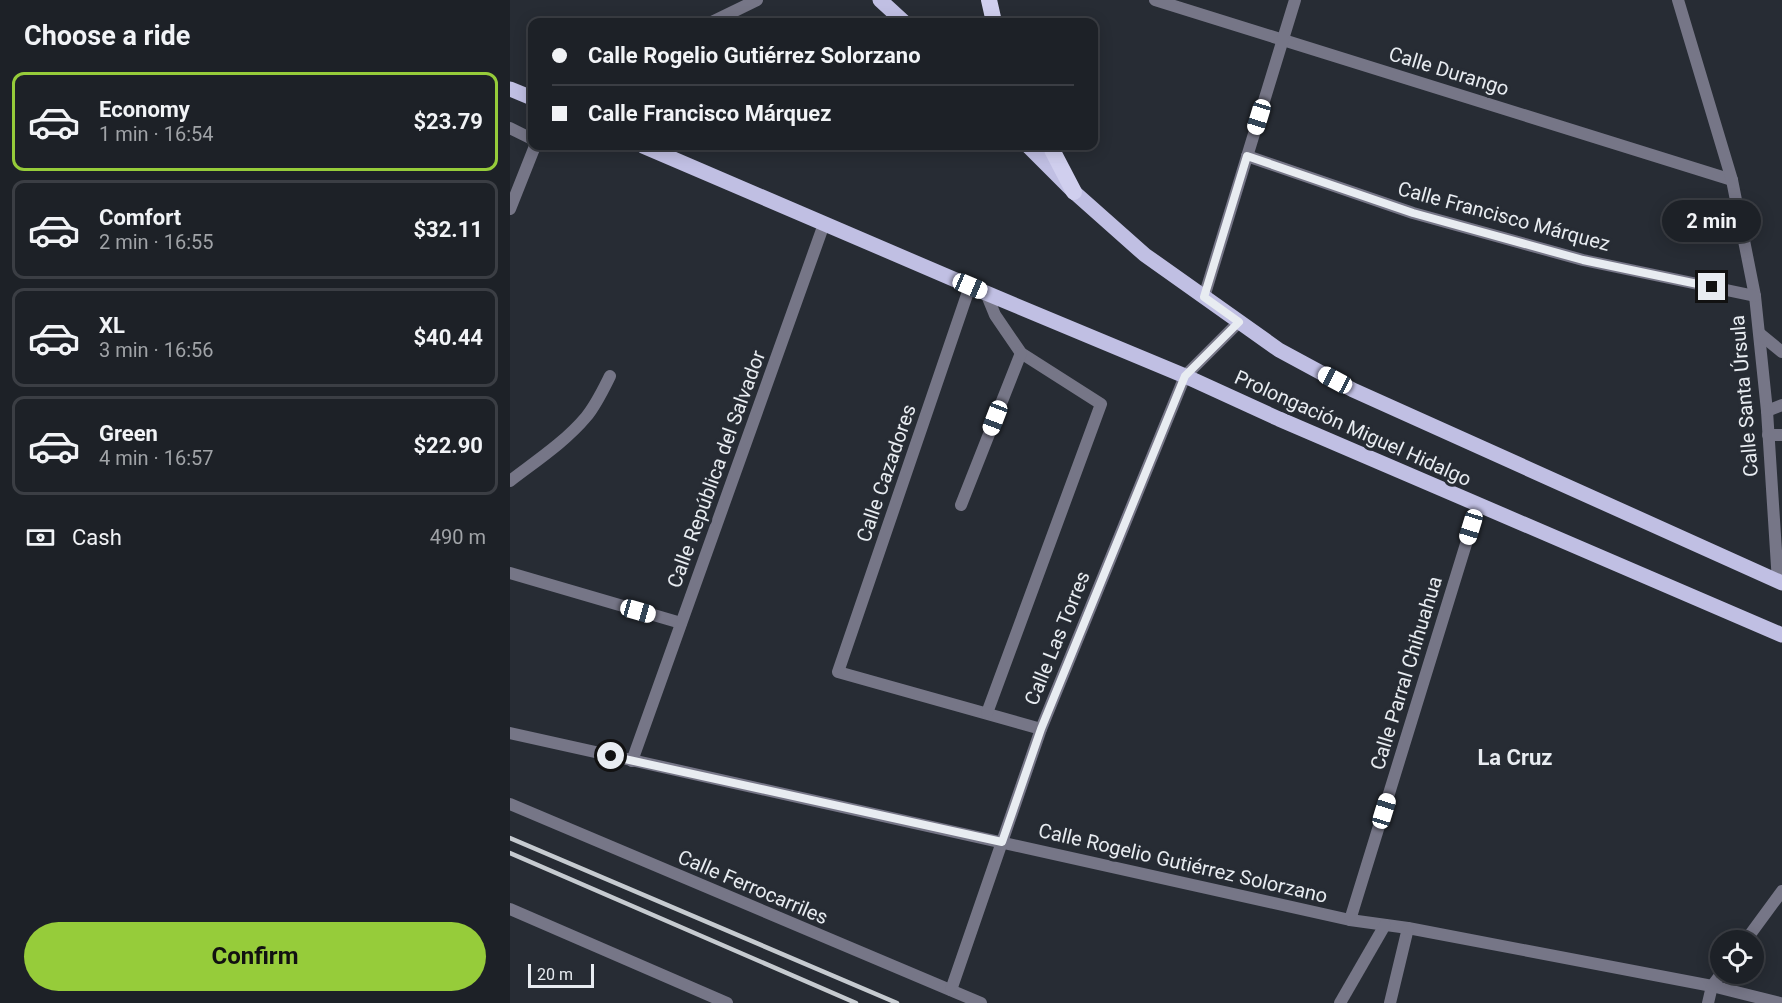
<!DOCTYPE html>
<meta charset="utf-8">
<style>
body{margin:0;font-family:Roboto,sans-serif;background:#25292f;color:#f1f3f6;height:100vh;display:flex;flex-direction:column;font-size:22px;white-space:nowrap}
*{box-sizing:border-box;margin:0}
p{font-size:20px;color:#a0a3a7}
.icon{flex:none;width:33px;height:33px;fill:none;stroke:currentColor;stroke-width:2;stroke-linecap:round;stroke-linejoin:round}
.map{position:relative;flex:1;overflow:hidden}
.drawer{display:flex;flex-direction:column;background:#1d2127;width:510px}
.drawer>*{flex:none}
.top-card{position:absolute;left:18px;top:18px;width:570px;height:132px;border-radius:12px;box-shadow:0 3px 15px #0003,0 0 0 2px #3b3e44;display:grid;align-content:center;height:132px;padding:0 24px;background:#1d2127}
.fabs{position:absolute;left:1200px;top:930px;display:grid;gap:12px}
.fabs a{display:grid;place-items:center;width:54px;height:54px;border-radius:50%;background:#1d2127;box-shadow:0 3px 15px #0003,0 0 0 2px #3b3e44;font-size:30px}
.scale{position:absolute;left:18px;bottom:15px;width:66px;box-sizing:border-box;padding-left:6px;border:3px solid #e8ecf1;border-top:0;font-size:16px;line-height:21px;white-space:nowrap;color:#e8ecf1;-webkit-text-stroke:4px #272c34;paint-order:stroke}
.end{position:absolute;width:27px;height:27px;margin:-14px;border:8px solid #e8ecf1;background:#111;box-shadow:0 0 0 3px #111}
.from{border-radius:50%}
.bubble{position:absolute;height:42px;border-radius:21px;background:#1d2127;box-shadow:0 3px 15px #0003,0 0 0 2px #3b3e44;font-size:20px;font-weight:700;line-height:42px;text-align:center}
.car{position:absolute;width:18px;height:36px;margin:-18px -9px;border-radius:8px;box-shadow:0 0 4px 2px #0007;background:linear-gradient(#fff 24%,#345 0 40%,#fff 0 76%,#345 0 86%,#fff 0)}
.top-card b{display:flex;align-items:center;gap:21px;height:57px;font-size:22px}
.top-card b+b{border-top:2px solid #3b3e44}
.top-card i{width:15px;height:15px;background:#f1f3f6}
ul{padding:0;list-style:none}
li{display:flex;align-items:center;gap:18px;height:99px;margin:0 12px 9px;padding:0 12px;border:3px solid #3b3e44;border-radius:12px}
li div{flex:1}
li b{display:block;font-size:22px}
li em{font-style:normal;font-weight:700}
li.selected{border-color:#96cc3a}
li>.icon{width:54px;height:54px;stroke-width:1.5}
h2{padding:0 24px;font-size:27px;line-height:72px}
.pay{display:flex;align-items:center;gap:15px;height:66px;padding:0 24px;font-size:22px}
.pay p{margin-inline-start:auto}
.action{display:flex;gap:12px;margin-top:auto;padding:12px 24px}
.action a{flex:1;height:69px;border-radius:36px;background:#96cc3a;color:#111;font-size:24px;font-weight:700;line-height:69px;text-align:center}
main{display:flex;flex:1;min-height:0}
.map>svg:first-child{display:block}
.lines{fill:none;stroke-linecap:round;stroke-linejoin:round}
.minor{stroke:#767687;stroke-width:12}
.primary{stroke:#c0bfe3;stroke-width:15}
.trunk{stroke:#d0cfee;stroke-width:16}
.rail{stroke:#c6cbd0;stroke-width:4.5}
.route{stroke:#e8ecf1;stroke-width:8}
.labels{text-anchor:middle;stroke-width:6;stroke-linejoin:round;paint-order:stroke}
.street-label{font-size:20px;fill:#e8ecf1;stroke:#272c34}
.quarter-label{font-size:22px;font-weight:bold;fill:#e8ecf1;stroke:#272c34}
</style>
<main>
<section class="drawer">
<h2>Choose a ride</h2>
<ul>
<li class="selected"><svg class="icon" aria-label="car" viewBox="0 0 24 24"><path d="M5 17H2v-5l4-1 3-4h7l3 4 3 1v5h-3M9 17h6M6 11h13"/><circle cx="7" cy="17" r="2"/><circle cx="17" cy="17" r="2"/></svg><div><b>Economy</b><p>1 min · 16:54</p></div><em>$23.79</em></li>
<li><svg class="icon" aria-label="car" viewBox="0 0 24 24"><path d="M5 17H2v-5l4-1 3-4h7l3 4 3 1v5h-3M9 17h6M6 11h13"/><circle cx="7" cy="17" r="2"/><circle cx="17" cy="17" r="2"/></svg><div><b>Comfort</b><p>2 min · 16:55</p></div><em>$32.11</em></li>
<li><svg class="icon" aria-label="car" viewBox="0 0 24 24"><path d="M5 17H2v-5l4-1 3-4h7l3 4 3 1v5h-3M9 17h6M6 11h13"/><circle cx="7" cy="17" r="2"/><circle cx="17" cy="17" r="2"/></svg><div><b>XL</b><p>3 min · 16:56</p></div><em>$40.44</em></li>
<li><svg class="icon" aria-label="car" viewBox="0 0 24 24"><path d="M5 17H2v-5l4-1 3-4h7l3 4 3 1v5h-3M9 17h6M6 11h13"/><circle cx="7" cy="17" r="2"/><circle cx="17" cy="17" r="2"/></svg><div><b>Green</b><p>4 min · 16:57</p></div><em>$22.90</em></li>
</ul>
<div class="pay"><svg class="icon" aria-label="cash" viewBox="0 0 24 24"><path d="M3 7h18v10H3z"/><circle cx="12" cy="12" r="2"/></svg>Cash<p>490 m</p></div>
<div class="action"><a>Confirm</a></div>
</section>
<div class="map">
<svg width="1272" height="1003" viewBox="0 0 1272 1003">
<rect width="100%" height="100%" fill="#272c34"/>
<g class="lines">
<g class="minor">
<path d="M645,0l577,180"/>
<path d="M1168,0l54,180 23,116 12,115 11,171"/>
<path d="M202,22l45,-22"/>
<path d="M0,128l22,11"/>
<path d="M737,156l166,57 170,47 172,36"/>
<path d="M0,209l25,-63"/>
<path d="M460,286l-132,386 203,57"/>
<path d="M476,293l9,22 26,38 80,51 -114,309"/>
<path d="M694,297l91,-297"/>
<path d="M1250,334l22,18"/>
<path d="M1257,411l15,-6"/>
<path d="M1258,435h14"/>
<path d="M0,481c26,-20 55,-39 76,-64 10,-12 17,-27 24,-41"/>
<path d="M451,505l60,-152"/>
<path d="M0,573l171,50"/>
<path d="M0,733l840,187 58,8 304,58 68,17"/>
<path d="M122,761l192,-537"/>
<path d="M0,804l471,199"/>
<path d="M0,909l217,94"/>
<path d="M840,920l128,-415"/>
<path d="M1236,940l36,-49"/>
<path d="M441,990l90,-261 144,-353 54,-54"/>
<path d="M830,1003l45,-78"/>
<path d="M880,1003l18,-75"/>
<path d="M1198,1003l4,-17 9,-12"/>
</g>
<g class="primary">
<path d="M370,0l24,22"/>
<path d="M0,89l22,9"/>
<path d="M133,146l343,147 199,83 94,43 503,216"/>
<path d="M518,146l46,46 71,63 134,95 74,40 429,193"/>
</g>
<g class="trunk">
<path d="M479,0l5,22"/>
<path d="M540,146l24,46"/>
</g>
<g class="rail">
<path d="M0,838l387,165"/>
<path d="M0,853l346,150"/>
</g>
</g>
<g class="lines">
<path class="route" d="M101,756l391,86 39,-113 144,-353 54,-54 -35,-25 43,-141 166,57 170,47 129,27"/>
</g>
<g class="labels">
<g class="street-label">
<text transform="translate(939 71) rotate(17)" y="7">Calle Durango</text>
<text transform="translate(994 216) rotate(15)" y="7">Calle Francisco Márquez</text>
<text transform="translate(1234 396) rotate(-95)" y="7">Calle Santa Úrsula</text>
<text transform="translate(843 428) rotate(24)" y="7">Prolongación Miguel Hidalgo</text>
<text transform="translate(206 469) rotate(-70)" y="7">Calle República del Salvador</text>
<text transform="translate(376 473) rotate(-71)" y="7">Calle Cazadores</text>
<text transform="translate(547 638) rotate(-68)" y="7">Calle Las Torres</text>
<text transform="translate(896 673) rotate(-73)" y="7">Calle Parral Chihuahua</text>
<text transform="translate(673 863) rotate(13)" y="7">Calle Rogelio Gutiérrez Solorzano</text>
<text transform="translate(243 887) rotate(23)" y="7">Calle Ferrocarriles</text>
</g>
<g class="quarter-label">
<text x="1005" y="765">La Cruz</text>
</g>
</g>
</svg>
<div class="fabs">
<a><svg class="icon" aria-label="locate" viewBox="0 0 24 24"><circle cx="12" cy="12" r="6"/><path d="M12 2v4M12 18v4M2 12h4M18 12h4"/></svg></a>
</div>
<div class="scale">20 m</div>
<i class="end from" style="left:101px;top:756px"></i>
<i class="end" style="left:1202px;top:287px"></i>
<div class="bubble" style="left:1152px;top:200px;width:99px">2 min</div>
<i class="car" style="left:749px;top:117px;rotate:197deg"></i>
<i class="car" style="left:460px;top:286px;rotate:113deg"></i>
<i class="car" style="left:825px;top:380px;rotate:298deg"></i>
<i class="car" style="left:485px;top:418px;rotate:201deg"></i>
<i class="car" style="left:961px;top:527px;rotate:197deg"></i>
<i class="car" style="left:128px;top:611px;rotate:106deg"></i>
<i class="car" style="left:874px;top:811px;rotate:17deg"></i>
<div class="top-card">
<b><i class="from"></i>Calle Rogelio Gutiérrez Solorzano</b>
<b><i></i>Calle Francisco Márquez</b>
</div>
</div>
</main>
